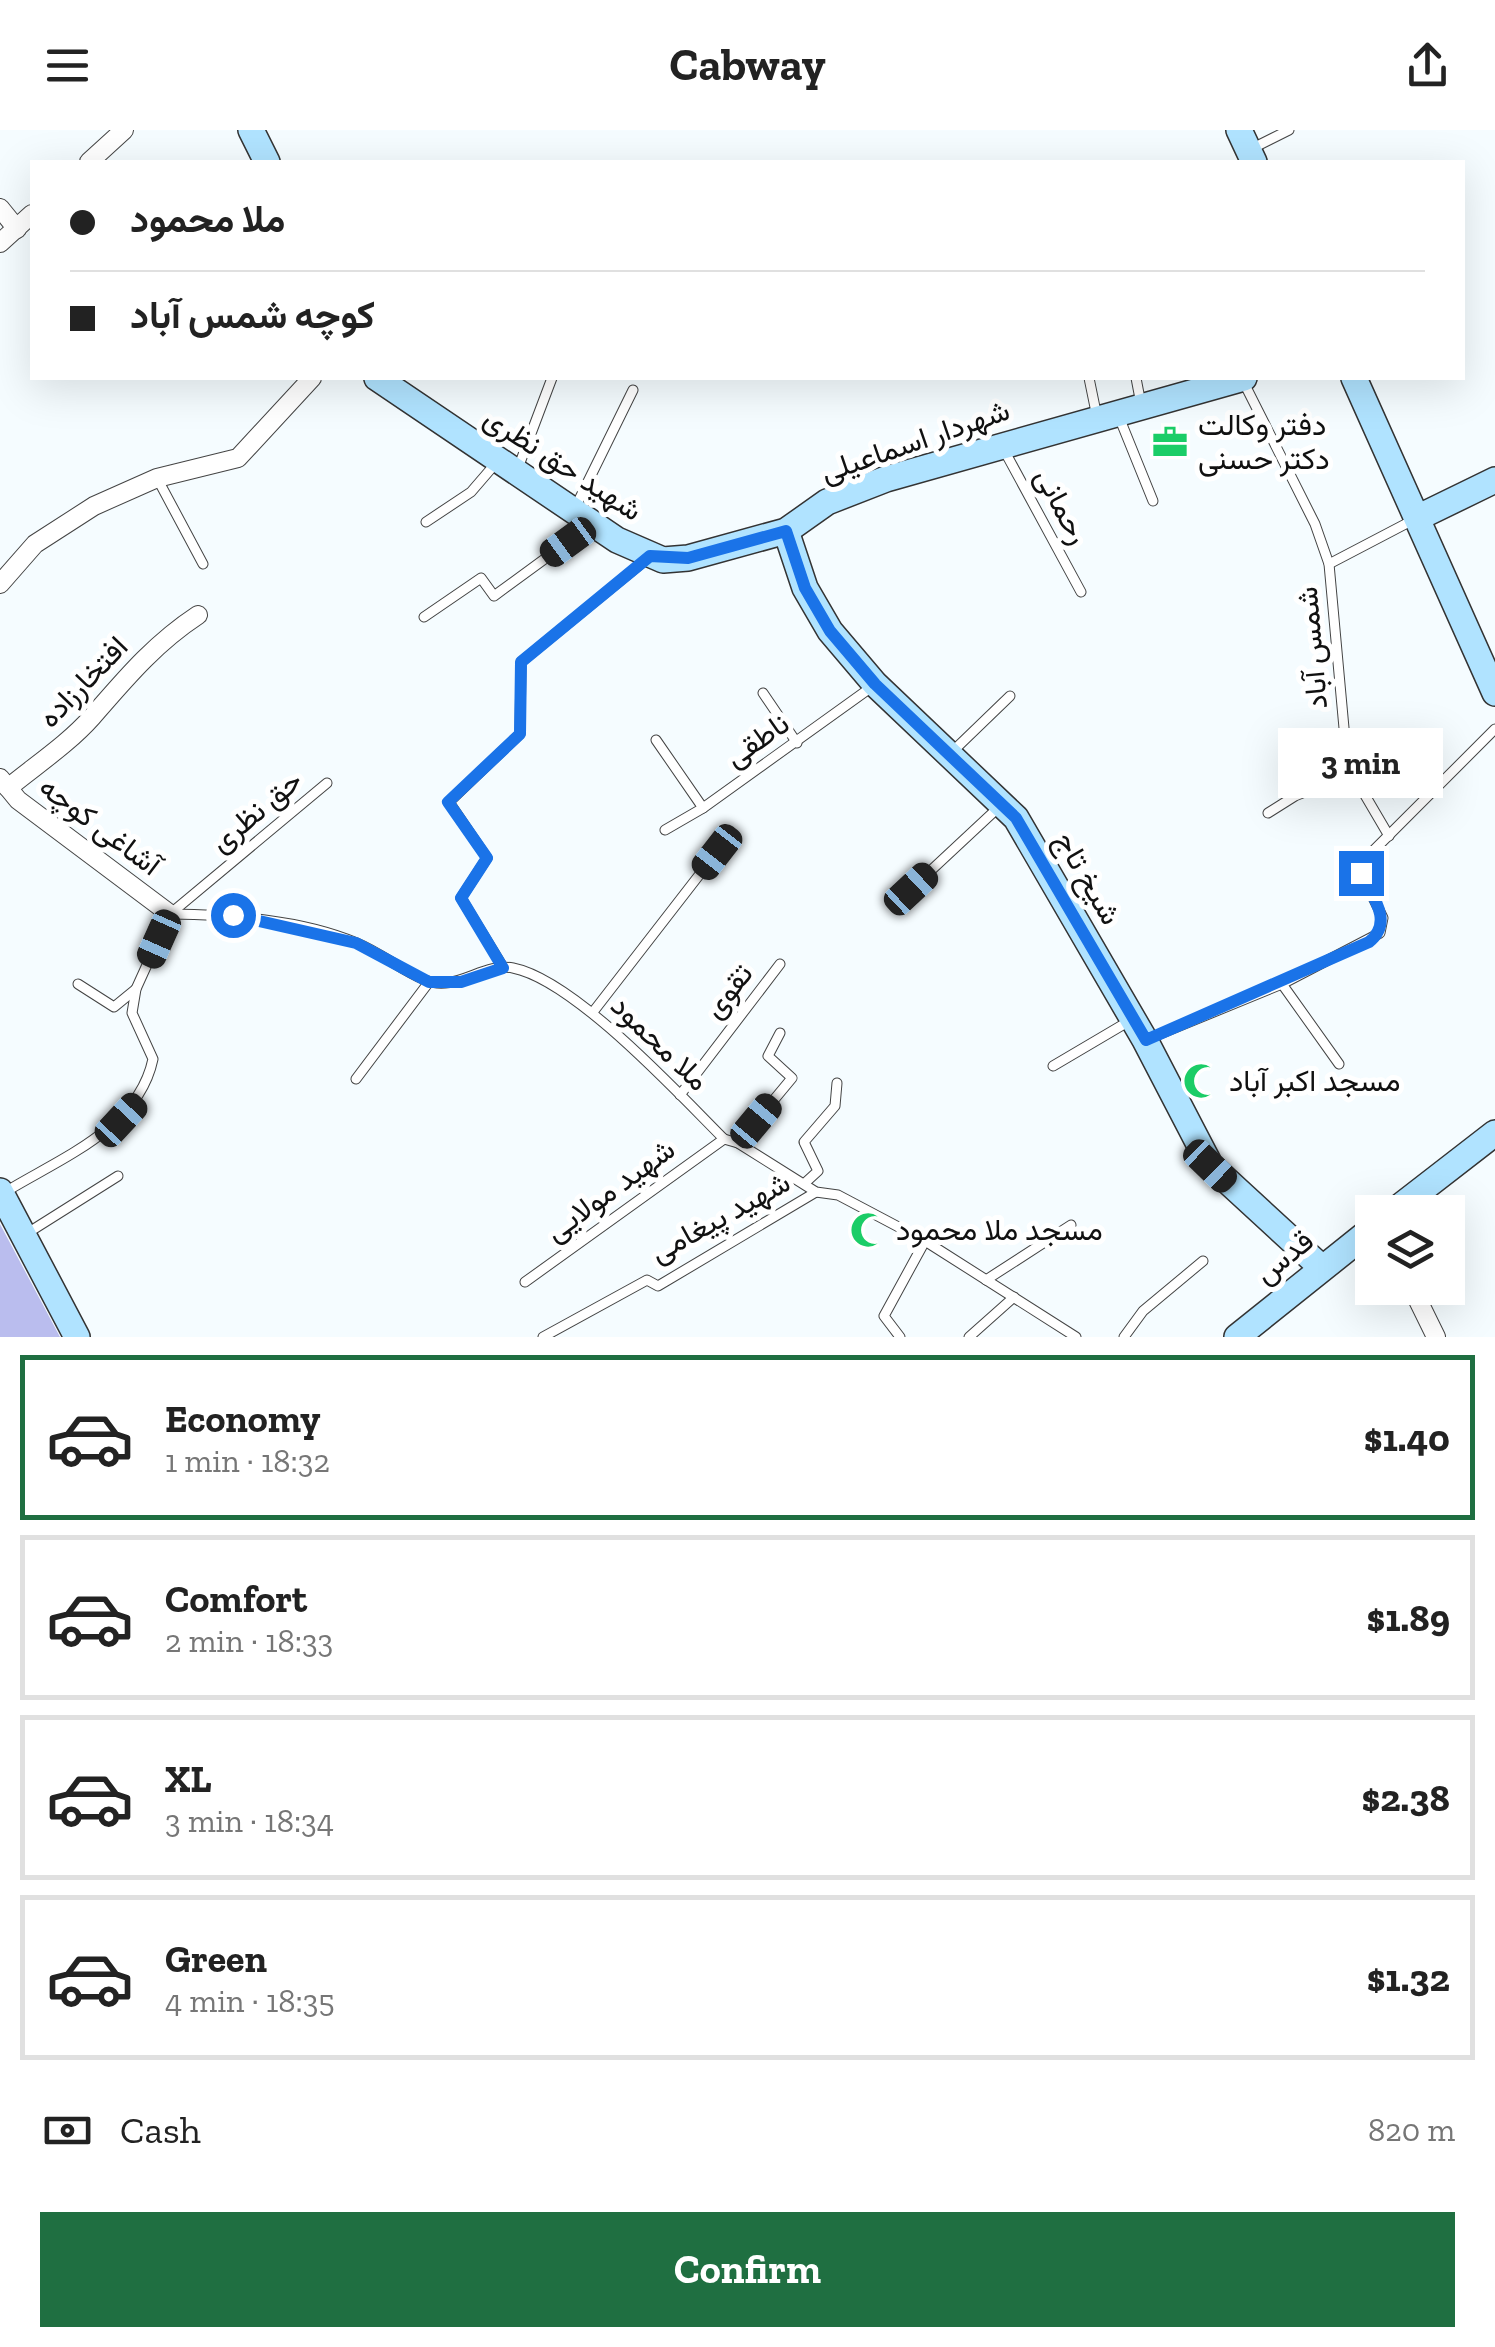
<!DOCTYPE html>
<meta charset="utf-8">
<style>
body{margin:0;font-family:"Zilla Slab",Vazirmatn,serif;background:#f2f2f2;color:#222;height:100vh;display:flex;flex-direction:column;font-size:38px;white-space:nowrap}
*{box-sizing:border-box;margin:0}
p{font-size:32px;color:#767676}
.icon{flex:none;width:55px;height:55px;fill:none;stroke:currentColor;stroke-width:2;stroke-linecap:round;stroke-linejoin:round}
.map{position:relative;height:1207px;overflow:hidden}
.drawer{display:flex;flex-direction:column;background:#fff;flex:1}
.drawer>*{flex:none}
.top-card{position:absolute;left:30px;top:30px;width:1435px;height:220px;border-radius:0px;box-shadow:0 10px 40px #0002;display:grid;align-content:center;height:220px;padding:0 40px;background:#fff}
.tools{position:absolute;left:1355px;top:1065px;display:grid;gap:20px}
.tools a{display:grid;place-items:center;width:110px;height:110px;border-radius:0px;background:#fff;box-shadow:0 10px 40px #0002;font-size:50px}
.end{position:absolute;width:45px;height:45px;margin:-22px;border:12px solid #1a73e8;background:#fff;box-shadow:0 0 0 5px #fff}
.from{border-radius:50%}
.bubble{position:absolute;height:70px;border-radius:0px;background:#fff;box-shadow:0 10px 40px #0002;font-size:32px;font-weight:700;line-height:70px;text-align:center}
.car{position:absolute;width:30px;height:60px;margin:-30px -15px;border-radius:12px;box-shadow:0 0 8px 2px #0007;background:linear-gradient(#222 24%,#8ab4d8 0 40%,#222 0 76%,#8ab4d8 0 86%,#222 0)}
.top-card b{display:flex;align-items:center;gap:35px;height:95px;font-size:38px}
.top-card b+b{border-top:2px solid #e0e0e0}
.top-card i{width:25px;height:25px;background:#222}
ul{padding:18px 0 0;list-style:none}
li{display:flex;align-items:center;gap:30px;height:165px;margin:0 20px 15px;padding:0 20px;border:5px solid #e0e0e0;border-radius:0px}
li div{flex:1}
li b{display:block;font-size:38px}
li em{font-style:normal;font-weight:700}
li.on{border-color:#1f6f41}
li>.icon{width:90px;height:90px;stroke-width:1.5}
.pay{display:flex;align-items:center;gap:25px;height:110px;padding:0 40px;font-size:38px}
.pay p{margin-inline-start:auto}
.button{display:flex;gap:20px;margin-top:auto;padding:20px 40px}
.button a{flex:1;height:115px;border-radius:0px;background:#1f6f41;color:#fff;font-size:40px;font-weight:700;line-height:115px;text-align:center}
header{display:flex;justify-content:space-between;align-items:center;height:130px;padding:0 40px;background:#fff;font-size:45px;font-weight:700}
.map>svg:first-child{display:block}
.green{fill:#babdee}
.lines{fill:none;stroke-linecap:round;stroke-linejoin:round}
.lane-casing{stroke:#444;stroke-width:11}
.street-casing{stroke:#444;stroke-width:20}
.secondary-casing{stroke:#333;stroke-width:28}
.lane{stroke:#fff;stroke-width:9}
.street{stroke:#fff;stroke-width:18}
.secondary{stroke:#b0e3ff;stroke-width:25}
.route{stroke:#1a73e8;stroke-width:12}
.labels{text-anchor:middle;stroke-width:10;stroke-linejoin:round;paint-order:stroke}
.poi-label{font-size:30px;fill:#111;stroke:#fff;text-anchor:start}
.street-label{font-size:30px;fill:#111;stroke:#fff}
</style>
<header><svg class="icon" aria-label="menu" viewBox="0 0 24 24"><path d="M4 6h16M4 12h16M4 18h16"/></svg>Cabway<svg class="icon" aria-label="share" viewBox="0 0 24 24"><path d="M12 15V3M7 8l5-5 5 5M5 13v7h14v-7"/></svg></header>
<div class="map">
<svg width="1495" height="1207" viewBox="0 0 1495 1207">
<rect width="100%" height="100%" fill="#f5fcff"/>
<path class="green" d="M0,1094l60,113h-60z"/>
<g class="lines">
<defs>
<g id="lane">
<path d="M1251,19l38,-19"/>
<path d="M1089,248l8,39"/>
<path d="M1136,248l5,26"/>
<path d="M1243,251l72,143 14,40 16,175 7,34 37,63"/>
<path d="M1119,287l34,84"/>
<path d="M1004,320l77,142"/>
<path d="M518,338l34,-90"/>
<path d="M157,348l46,86"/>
<path d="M575,378l58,-118"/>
<path d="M426,392l45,-30 25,-29"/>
<path d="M1329,434l86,-45"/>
<path d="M424,487l57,-39 13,18 97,-71"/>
<path d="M763,563l34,50"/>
<path d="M656,610l47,68"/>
<path d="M952,622l58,-56"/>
<path d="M1268,683l27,-17 57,-23"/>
<path d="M665,700l38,-22 170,-122"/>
<path d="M911,759l89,-83"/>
<path d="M170,784c61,1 130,5 187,29 24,10 44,27 68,37 31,13 58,-18 88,-12 61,12 165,125 211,171l14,4 78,49 22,3 87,46 151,96"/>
<path d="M503,837l-42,-69 26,-40 -38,-56 71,-68 1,-72 127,-104"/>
<path d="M78,854l36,23 22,-18"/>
<path d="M1282,854l57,80"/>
<path d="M593,882l124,-160"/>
<path d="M1148,909l134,-55 98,-51 3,-15 -22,-45 12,-22 122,-122"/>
<path d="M1053,936l78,-46"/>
<path d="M356,949l73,-97"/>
<path d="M680,965l100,-131"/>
<path d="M738,1013l54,-65 -24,-22 12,-23"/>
<path d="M806,1052l12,-11 -14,-29 31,-36 2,-23"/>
<path d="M2,1064c56,-35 136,-64 151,-135l-21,-46 4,-24 34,-75 157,-131"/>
<path d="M26,1104l92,-58"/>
<path d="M986,1150l85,-55"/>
<path d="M525,1152l199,-143"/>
<path d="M543,1207l104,-57 11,6 158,-94"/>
<path d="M900,1207l-16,-21 41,-75"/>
<path d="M969,1207l45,-40"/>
<path d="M1124,1207l19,-26 60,-50"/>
</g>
<g id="street">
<path d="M89,32l35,-32"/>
<path d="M0,78l17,21"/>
<path d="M0,113l32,-29"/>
<path d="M0,454l35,-40 59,-38 63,-28 81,-20 74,-80"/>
<path d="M0,648l18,22 152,114"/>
<path d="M8,658c28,-23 60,-44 84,-71 33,-38 62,-73 106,-102"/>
<path d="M1412,1158l24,49"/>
</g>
<g id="secondary">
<path d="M251,0l16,32"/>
<path d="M1239,0l15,32"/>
<path d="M377,248l240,162 46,20 25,-2 98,-27 41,-29 59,-23 358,-101"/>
<path d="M1354,248l141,315"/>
<path d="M1417,388l78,-38"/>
<path d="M786,401l19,57 25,43 45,53 141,134 129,222 65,125 112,103"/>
<path d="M0,1061l77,146"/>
<path d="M1393,1082l102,-79"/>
<path d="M1237,1207l135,-108"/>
</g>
</defs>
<use href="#lane" class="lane-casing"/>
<use href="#street" class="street-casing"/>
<use href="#secondary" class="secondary-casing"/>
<use href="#lane" class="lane"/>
<use href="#street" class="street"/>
<use href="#secondary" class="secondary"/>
</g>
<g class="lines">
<path class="route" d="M233,785l123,28 73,39h32l42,-14 -42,-70 26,-40 -39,-56 72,-68 1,-72 129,-106 38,2 98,-27 19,57 25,43 45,53 141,134 130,222 223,-98c25,-20 4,-45 -8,-69"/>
</g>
<defs>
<symbol id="office-bare" viewBox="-9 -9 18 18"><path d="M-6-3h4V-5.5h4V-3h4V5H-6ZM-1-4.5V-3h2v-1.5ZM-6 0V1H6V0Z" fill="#1ccd67" stroke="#fff" stroke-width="2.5" paint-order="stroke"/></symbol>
<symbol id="mosque-bare" viewBox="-9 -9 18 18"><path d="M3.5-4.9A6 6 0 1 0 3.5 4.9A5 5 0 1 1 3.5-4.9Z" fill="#1ccd67" stroke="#fff" stroke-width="2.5" paint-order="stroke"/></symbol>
</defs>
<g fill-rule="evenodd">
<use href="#office-bare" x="1145" y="287" width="50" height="50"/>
<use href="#mosque-bare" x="1176" y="926" width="50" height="50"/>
<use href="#mosque-bare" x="843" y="1075" width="50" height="50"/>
</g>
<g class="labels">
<g class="poi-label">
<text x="1198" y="305">دفتر وکالت<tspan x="1198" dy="34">دکتر حسنی</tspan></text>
<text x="1229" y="961">مسجد اکبر آباد</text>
<text x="896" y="1110">مسجد ملا محمود</text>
</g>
<g class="street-label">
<text transform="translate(915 311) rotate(-19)" y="10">شهردار اسماعیلی</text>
<text transform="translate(563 334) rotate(33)" y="10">شهید حق نظری</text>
<text transform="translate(1062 376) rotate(62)" y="10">رحمانی</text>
<text transform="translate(1312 518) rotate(-95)" y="10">شمس آباد</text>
<text transform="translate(83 552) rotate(-46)" y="10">افتخارزاده</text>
<text transform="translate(757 610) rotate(-35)" y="10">ناطقی</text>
<text transform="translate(256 681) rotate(-40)" y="10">حق نظری</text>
<text transform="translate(100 696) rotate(37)" y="10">آشاغی کوچه</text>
<text transform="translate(1088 748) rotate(60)" y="10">شیخ تاج</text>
<text transform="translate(728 861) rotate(-52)" y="10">تقوی</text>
<text transform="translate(660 913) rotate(44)" y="10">ملا محمود</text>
<text transform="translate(610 1060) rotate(-36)" y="10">شهید مولایی</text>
<text transform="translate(720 1087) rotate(-29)" y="10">شهید پیغامی</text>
<text transform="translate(1284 1127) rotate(-39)" y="10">قدس</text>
</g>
</g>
</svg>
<div class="tools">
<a><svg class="icon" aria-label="layers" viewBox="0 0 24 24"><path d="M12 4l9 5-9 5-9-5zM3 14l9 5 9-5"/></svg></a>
</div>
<i class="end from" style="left:233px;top:785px"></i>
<i class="end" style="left:1361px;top:743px"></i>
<div class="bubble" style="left:1278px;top:598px;width:165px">3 min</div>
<i class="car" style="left:568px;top:412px;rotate:234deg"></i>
<i class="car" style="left:717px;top:722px;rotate:218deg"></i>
<i class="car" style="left:911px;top:759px;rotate:47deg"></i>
<i class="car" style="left:159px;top:809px;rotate:204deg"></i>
<i class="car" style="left:121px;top:990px;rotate:43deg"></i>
<i class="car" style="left:756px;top:991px;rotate:40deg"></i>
<i class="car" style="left:1210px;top:1036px;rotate:134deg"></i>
<div class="top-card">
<b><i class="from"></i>ملا محمود</b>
<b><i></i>کوچه شمس آباد</b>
</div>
</div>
<section class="drawer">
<ul>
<li class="on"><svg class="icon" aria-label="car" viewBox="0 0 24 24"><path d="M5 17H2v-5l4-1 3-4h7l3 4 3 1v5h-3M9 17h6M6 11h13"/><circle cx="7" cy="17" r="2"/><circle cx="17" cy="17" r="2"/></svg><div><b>Economy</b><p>1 min · 18:32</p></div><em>$1.40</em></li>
<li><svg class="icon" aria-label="car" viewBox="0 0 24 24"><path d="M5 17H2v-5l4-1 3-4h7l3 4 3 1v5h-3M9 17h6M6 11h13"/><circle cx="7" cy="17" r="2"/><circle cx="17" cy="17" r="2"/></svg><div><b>Comfort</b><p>2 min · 18:33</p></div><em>$1.89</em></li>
<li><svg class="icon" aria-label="car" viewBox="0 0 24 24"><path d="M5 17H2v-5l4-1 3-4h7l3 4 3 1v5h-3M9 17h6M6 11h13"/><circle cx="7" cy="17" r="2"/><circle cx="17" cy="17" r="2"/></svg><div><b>XL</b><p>3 min · 18:34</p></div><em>$2.38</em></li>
<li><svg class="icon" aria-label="car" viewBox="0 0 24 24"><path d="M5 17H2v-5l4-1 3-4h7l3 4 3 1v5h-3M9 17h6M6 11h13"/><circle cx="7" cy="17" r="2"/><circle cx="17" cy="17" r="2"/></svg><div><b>Green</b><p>4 min · 18:35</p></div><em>$1.32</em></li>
</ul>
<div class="pay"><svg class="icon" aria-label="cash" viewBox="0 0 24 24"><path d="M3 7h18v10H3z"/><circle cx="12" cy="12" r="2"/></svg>Cash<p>820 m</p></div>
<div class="button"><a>Confirm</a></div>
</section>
